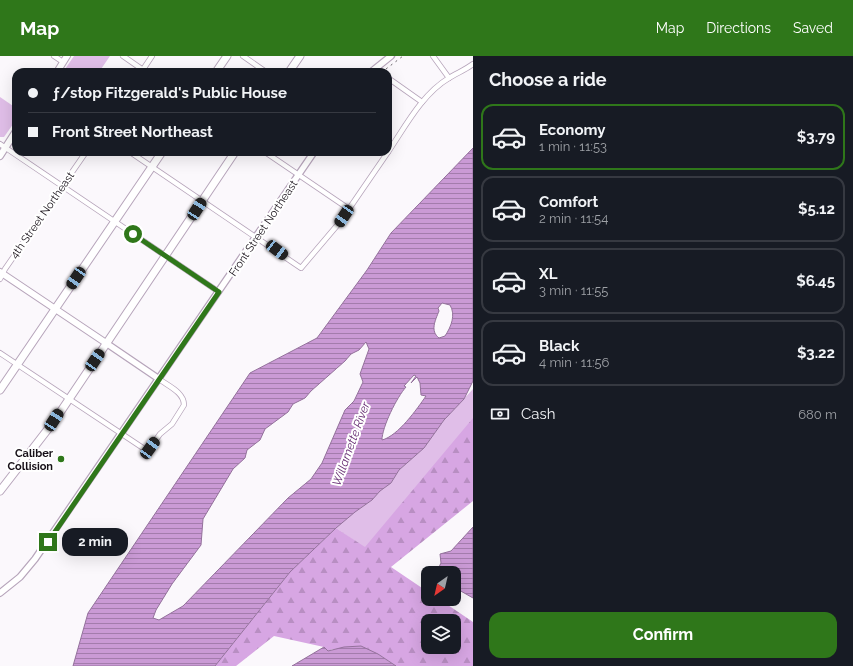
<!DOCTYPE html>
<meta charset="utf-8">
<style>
body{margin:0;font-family:Raleway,sans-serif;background:#20242c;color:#f1f3f6;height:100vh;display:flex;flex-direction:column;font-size:15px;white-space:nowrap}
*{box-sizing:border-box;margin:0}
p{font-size:13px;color:#9ea1a6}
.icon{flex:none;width:22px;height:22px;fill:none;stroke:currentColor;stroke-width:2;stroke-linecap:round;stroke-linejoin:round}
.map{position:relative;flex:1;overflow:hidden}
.sheet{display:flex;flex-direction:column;background:#171b24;width:380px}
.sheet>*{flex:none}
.banner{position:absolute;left:12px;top:12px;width:380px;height:88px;border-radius:12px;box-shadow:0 4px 16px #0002;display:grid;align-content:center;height:88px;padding:0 16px;background:#171b24}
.needle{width:26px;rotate:214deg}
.buttons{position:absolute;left:421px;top:510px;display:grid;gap:8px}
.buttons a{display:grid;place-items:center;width:40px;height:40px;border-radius:8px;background:#171b24;box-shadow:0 4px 16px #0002;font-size:20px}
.end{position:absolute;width:18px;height:18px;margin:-9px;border:5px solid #2f771a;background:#fff;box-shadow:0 0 0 2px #fff}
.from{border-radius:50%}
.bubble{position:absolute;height:28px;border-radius:12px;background:#171b24;box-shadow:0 4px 16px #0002;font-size:13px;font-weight:700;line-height:28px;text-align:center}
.car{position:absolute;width:12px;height:24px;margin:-12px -6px;border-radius:5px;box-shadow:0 0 3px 1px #0007;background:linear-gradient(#222 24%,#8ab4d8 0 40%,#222 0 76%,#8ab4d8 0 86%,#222 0)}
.banner b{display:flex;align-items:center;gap:14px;height:38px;font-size:15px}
.banner b+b{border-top:1px solid #363941}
.banner i{width:10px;height:10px;background:#f1f3f6}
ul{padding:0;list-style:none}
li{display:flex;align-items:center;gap:12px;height:66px;margin:0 8px 6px;padding:0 8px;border:2px solid #363941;border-radius:12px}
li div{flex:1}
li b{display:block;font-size:15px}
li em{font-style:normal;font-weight:700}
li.current{border-color:#2f771a}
li>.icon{width:36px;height:36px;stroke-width:1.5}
h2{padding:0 16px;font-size:18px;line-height:48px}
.pay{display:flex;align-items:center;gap:10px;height:44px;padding:0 16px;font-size:15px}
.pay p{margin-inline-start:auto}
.primary-button{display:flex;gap:8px;margin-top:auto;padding:8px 16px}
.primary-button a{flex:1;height:46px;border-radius:12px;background:#2f771a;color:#fff;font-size:16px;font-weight:700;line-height:46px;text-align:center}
header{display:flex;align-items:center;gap:24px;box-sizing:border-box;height:56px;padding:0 20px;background:#2f771a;color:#fff}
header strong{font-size:19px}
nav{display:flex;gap:22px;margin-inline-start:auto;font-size:14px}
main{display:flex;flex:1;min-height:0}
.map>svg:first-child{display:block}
.green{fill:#e0bee8}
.forest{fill:url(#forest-firs);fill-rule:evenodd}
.water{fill:url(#water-rules);stroke:#94719c;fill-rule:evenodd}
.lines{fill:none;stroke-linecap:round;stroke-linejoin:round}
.minor-casing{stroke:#b7a5bb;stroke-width:6}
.tertiary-casing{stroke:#b7a5bb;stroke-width:8}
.secondary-casing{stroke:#b7a5bb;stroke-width:8}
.trunk-casing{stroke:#b7a5bb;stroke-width:9}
.minor{stroke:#fff;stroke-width:4.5}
.tertiary{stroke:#fff;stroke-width:5.5}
.secondary{stroke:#fff;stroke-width:6}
.trunk{stroke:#fff;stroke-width:7}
.rail{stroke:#69646a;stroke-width:1;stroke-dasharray:2 4;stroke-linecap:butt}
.route{stroke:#2f771a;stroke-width:5}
.poi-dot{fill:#2f771a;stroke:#fff;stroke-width:1.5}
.labels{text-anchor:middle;stroke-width:4;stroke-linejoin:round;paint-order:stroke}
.street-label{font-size:11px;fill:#171018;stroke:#fff}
.poi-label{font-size:11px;font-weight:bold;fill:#171018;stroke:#fff;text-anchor:end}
.water-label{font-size:12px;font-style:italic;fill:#642a71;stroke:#fff}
</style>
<header>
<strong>Map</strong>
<nav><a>Map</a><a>Directions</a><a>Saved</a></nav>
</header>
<main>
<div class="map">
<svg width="473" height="610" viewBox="0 0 473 610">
<defs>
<pattern id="forest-firs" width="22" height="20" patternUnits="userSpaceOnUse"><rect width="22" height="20" fill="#d7a6e3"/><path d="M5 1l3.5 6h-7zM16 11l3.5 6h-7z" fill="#b88ec2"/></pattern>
<pattern id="water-rules" width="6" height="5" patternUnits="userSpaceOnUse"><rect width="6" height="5" fill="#ca9ad5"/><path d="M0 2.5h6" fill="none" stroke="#a37cac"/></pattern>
</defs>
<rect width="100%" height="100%" fill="#fbf8fc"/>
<g class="green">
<path d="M74,0h36l-11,16h-36z"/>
<path d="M0,41l16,11v12l-12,17h-4z"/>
<path d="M473,333v103l-108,56 -29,-20 19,-16 17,-12 8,-9 11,-8 8,-13 25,-22 20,-28z"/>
</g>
<path class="forest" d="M473,362v83l-82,66 37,25v7h11l34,23v44h-77l-18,-12 -45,-5 -5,2 -4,-4 -50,-11 -38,30h-21l75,-94 46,-44 29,19zM428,565h26v26h-26z"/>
<g class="water">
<path d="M473,92v233l-9,18 -20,21 -20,28 -25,22 -8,13 -11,8 -8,9 -17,12 -19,16 -46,44 -75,94h-142l15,-53 162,-240 67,-35 50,-68 24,-37zM442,247l8,2c6,10 1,22 -5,31l-6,2c-9,-7 -4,-17 0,-27l-1,-3zM366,286l3,7 -9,25 3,8 -9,19 -9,9 -23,53 -11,16 -23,19 -105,108 -24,14 -6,-2 3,-8 16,-26 29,-39 2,-26 30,-50 12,-11 2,-8 13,-10 5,-11 23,-17 5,-8 12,-6 6,-7 34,-30 6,-7 8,-4zM414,319l2,1 -5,7 6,-6 3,6 1,12 5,1c-9,13 -28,40 -44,44 0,-13 15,-43 24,-53l-2,-1z"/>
<path d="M473,471v71l-14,-8 -5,-6v-11h-9l-6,-6 2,-4 -1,-9 11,-3z"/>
<path d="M361,590l17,8 18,12h-104l32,-19 4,4 16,-4z"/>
</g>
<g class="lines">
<defs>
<g id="minor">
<path d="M54,0l9,6"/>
<path d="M123,0l23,16"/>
<path d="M243,0l23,16"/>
<path d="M433,0l16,22"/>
<path d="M142,15l10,-15"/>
<path d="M388,22l34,24"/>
<path d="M0,88l219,148"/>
<path d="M130,96l171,116 39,-46 48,-70"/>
<path d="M265,96l84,57"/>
<path d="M388,96c17,-25 34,-58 61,-74 8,-5 16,-8 24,-14"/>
<path d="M0,223l5,-10 81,-117"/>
<path d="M0,297l146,97 4,-2 10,-14 12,-10 12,-19c0,-13 -16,-19 -25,-26"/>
</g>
<g id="tertiary">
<path d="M371,16l20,-16"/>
<path d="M106,287l53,36"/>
<path d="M0,537l20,-16 15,-18 279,-407"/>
</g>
<g id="secondary">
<path d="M57,16l10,-16"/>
<path d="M0,100l16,-25"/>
<path d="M0,216l106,71"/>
</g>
<g id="trunk">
<path d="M216,16l11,-16"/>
<path d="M289,16l11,-16"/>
<path d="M0,334l162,-238"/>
<path d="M0,435l55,-71 180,-268"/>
</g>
</defs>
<use href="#minor" class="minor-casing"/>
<use href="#tertiary" class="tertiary-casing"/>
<use href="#secondary" class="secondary-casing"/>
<use href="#trunk" class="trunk-casing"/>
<use href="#minor" class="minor"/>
<use href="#tertiary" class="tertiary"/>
<use href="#secondary" class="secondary"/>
<use href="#trunk" class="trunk"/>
<path class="rail" d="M386,13l17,-13"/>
</g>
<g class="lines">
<path class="route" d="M48,486l171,-250 -86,-58"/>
</g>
<circle class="poi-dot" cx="61" cy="403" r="4"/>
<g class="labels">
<g class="street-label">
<text transform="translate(42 159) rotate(-55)" y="4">4th Street Northeast</text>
<text transform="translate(263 172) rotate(-56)" y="4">Front Street Northeast</text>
</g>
<g class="poi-label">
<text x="53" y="401">Caliber<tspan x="53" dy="13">Collision</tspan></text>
</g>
<g class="water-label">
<text transform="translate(351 388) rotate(-70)" y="4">Willamette River</text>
</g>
</g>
</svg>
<div class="buttons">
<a><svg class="needle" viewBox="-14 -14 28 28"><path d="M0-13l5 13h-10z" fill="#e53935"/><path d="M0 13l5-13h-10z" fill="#9ea1a6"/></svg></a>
<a><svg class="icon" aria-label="layers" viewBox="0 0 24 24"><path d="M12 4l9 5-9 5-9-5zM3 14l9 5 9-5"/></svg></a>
</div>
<i class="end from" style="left:133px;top:178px"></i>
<i class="end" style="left:48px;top:486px"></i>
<div class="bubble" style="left:62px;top:472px;width:66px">2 min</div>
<i class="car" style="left:197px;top:153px;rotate:33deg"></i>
<i class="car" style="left:344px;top:160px;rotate:214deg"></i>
<i class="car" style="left:277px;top:194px;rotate:127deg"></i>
<i class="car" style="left:76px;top:222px;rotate:214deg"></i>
<i class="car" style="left:95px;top:304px;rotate:34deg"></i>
<i class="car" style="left:54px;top:364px;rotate:33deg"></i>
<i class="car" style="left:150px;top:392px;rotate:36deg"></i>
<div class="banner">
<b><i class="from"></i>ƒ/stop Fitzgerald's Public House</b>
<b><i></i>Front Street Northeast</b>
</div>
</div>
<section class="sheet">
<h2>Choose a ride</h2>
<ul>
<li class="current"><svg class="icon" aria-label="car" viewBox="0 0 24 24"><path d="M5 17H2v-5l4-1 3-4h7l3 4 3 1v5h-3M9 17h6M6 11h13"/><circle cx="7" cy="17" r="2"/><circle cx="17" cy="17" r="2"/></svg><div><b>Economy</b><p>1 min · 11:53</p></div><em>$3.79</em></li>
<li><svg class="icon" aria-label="car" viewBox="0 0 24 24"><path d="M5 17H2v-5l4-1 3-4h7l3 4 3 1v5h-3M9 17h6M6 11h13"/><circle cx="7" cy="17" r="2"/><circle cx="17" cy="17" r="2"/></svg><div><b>Comfort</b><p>2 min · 11:54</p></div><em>$5.12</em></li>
<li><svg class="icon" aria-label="car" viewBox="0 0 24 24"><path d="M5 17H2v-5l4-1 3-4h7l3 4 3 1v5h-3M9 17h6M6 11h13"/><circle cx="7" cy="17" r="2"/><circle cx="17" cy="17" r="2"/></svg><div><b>XL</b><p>3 min · 11:55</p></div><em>$6.45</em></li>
<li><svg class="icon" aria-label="car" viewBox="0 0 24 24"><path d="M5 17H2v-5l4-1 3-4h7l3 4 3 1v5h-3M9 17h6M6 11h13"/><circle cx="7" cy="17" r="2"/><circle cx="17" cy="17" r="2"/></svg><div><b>Black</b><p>4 min · 11:56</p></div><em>$3.22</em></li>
</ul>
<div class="pay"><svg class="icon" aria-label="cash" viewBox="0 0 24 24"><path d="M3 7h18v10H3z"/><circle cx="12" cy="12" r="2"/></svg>Cash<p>680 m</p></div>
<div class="primary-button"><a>Confirm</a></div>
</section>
</main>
